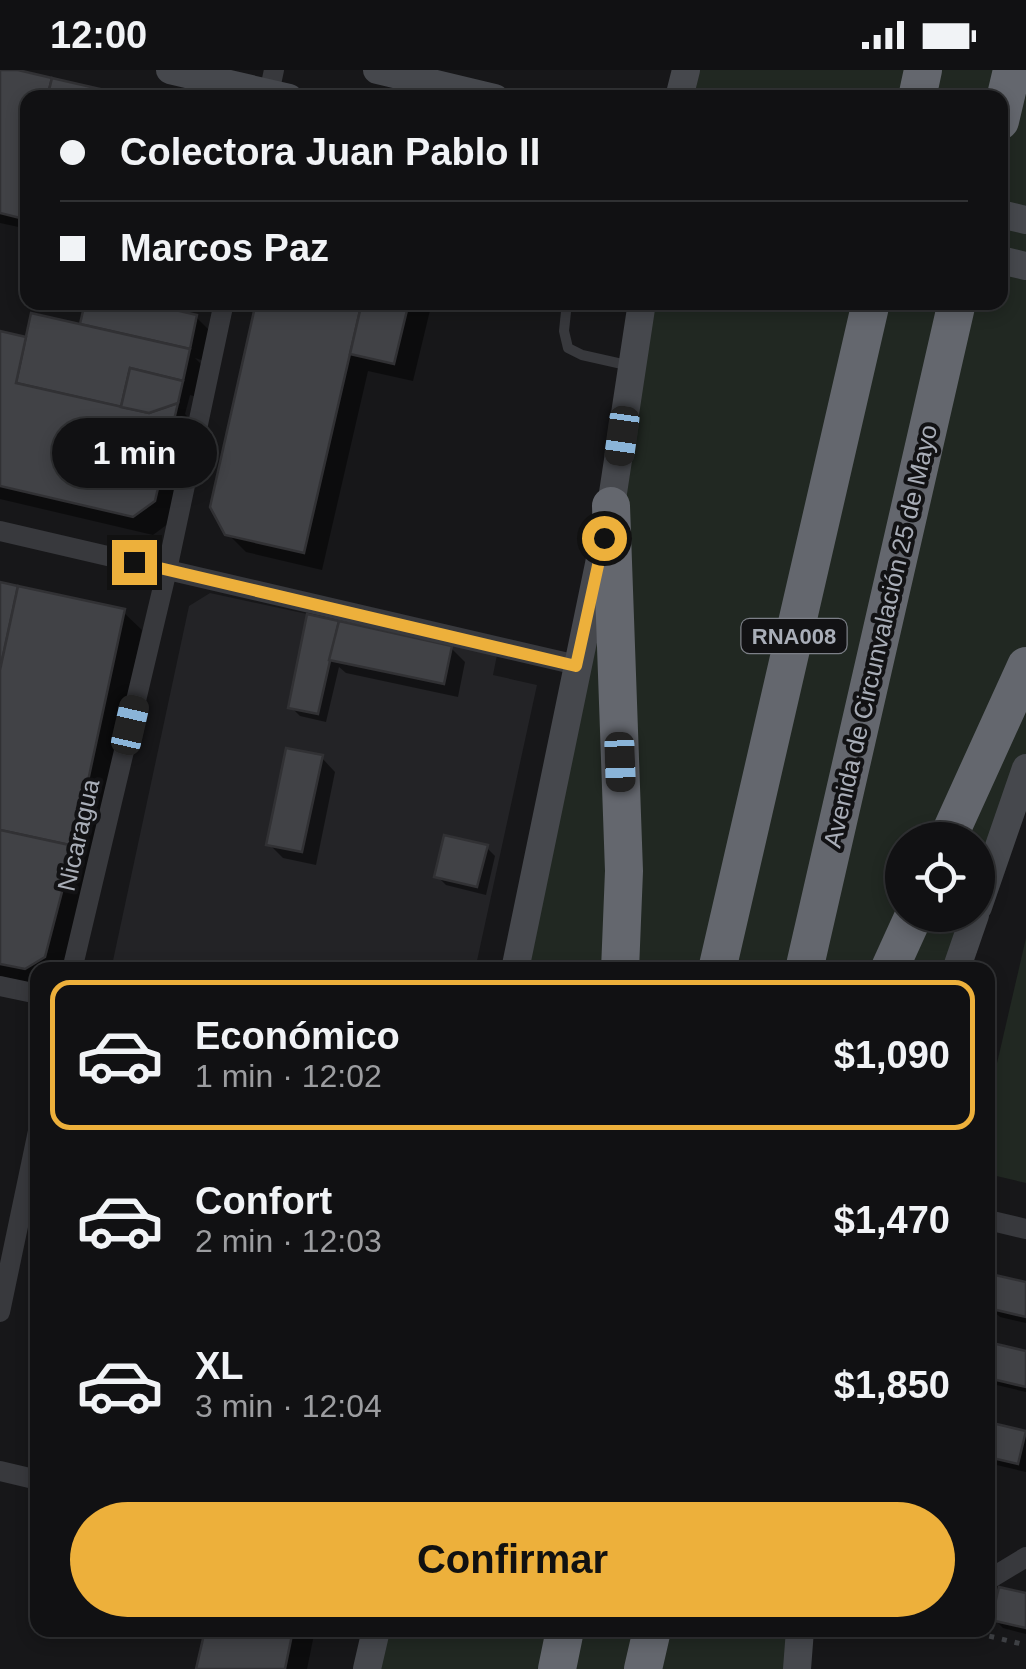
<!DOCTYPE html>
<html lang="es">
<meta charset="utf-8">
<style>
body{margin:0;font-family:Arial,sans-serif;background:#1e1f21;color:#f1f3f6;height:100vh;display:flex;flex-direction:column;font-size:38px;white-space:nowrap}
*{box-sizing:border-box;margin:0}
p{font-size:32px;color:#9c9da0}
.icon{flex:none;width:55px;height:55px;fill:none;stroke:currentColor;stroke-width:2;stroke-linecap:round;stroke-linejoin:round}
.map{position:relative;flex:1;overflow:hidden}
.details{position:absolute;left:30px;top:892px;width:965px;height:675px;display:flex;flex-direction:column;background:#111113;border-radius:20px;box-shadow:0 5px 15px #0003,0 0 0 2px #303133}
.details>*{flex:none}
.top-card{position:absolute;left:20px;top:20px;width:988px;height:220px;border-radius:20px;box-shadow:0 5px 15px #0003,0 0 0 2px #303133;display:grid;align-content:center;height:220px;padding:0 40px;background:#111113}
.controls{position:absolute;left:885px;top:752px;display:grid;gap:20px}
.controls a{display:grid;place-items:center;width:110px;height:110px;border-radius:50%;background:#111113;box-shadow:0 5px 15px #0003,0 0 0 2px #303133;font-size:50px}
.end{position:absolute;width:45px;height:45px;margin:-22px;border:12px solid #edb03b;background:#111;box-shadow:0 0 0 5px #111}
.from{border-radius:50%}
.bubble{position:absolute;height:70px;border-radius:35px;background:#111113;box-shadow:0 5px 15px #0003,0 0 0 2px #303133;font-size:32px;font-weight:600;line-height:70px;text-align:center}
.car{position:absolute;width:30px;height:60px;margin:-30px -15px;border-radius:12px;box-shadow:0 0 8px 2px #0007;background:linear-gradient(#222 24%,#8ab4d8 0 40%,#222 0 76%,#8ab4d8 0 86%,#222 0)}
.top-card b{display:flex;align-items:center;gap:35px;height:95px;font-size:38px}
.top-card b+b{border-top:2px solid #303133}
.top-card i{width:25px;height:25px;background:#f1f3f6}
ul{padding:18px 0 0;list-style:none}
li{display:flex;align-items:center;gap:30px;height:150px;margin:0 20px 15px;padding:0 20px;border:5px solid transparent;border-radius:20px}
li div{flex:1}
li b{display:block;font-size:38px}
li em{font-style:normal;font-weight:600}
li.selected{border-color:#edb03b}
li>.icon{width:90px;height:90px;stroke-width:1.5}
.action{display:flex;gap:20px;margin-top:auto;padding:20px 40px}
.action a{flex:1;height:115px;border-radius:60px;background:#edb03b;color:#111;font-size:40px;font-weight:600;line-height:115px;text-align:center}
.status{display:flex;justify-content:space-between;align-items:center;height:70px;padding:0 50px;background:#111113;direction:ltr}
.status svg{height:28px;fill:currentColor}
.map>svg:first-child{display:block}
.built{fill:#232326}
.green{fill:#212822}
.shadow{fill:#0007}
.building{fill:#414246;stroke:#313134;stroke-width:2.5}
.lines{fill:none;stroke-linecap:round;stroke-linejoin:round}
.path{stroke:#3e4044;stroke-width:5;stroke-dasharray:5 8;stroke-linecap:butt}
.service{stroke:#38393d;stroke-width:10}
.minor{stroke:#38393d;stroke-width:20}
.secondary{stroke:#46484d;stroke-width:28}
.motorway{stroke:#64676e;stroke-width:38}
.route{stroke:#edb03b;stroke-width:12}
.labels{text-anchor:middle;stroke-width:8;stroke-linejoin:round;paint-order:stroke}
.shield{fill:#121214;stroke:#7c7f87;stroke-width:2.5}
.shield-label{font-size:22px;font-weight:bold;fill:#a9aeb8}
.street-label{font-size:25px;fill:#a9aeb8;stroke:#121214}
</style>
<div class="status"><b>12:00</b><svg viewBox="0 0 49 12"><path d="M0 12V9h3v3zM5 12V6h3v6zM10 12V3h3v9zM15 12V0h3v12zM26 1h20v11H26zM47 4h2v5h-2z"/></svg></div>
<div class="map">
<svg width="1026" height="1599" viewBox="0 0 1026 1599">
<rect width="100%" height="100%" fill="#171719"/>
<path class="built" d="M210,523l287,62 -4,20 44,10 -62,285h-364l78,-364z"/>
<g class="green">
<path d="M686,0h340v698l-48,139v-67h-76v75h73l-19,55h-441l127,-667 358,-1v-204l-321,-1z"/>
<path d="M1026,868v245l-38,-9v-72z"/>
<path d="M376,1560h424l-3,39h-430z"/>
</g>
<g class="shadow">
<path d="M0,0h8l20,28v131l-28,-6z"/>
<path d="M87,232l109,15 14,14 -6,30 -9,-3 12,12 -6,28 -11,-3 -5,19 10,10 -22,96 -20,15 -153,-36v-166l28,7 54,-13z"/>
<path d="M259,232h173l-19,79 -45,-10 -46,199 -76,-18 -19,-19z"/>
<path d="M0,515l123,27 19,18 -50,235 -28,105h-26v15l-38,-9z"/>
<path d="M309,547l142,31 14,14 -7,35 -112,-24 -7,-6 -13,55 -26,-6 -9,-9z"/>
<path d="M321,687l14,15 -19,93 -33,-7 -14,-14z"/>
<path d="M486,777l9,9 -9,39 -40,-10 -9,-9z"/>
<path d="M1026,1214v39l-26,-6 -10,-9z"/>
<path d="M988,1275l38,9v38l-38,-9z"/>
<path d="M988,1354l38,11v37l-38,-9z"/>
<path d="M1026,1526v38l-23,-6 -9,-9z"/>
<path d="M207,1560h108l-8,39h-108z"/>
</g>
<g class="building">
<path d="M0,0h18l34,8 -5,20h-19v87l-8,33 -20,-5z"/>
<path d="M52,8l87,20h-92z"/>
<path d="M85,232h56l56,13 -7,34 -110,-25z"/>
<path d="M256,232h106l-58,251 -79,-18 -15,-28z"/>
<path d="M362,232h47l-15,62 -44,-10z"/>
<path d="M31,243l159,36 -7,32 -53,-13 -9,39 -105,-24z"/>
<path d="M0,261l26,6 -10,46 133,30 29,-10 -23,98 -22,16 -133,-31z"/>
<path d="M130,298l53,13 -5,22 -29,10 -28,-6z"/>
<path d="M0,512l18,4 -18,84z"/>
<path d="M18,516l107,23 -51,237 -74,-16v-160z"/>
<path d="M307,544l32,7 -21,93 -30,-6z"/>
<path d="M339,551l113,25 -8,38 -115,-24z"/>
<path d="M286,678l37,7 -21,97 -36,-7z"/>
<path d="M0,760l74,16 -29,111 -20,12 -25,-5z"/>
<path d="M444,765l44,10 -11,42 -43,-10z"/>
<path d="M995,1205l31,7v35l-38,-9z"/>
<path d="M988,1272l38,9v36l-38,-9z"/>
<path d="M988,1352l38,9 -8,33 -30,-7z"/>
<path d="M999,1517l27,6v35l-35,-8z"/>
<path d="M205,1560h88l-8,39h-89z"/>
</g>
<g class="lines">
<path class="path" d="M964,1560l62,15"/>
<path class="service" d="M567,232l-3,29 4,17 14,7 49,11"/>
<g class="minor">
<path d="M268,28l6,-28"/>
<path d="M0,461l577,134"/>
<path d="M72,900l95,-400 57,-268"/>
<path d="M0,916l38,8"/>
<path d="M988,1150l38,9"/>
<path d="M0,1242l38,-181"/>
<path d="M0,1401l38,9"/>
<path d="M988,1510l38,-23"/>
</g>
<g class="secondary">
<path d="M170,0l119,28"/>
<path d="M377,0l118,28"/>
<path d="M679,28l7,-28"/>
<path d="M1000,144l26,6"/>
<path d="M1000,190l26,6"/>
<path d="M978,837l48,-139"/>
<path d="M515,900l96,-464 31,-204"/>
<path d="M956,900l19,-55"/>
<path d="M367,1599l9,-39"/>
<path d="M797,1599l3,-39"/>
</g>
<g class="motorway">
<path d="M917,28l6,-28"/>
<path d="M1000,51l12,-51"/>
<path d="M611,436l13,365 -4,99"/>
<path d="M947,770l79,-174"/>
<path d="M717,900l154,-668"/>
<path d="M804,900l153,-668"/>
<path d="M889,900l25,-55"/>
<path d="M557,1599l8,-39"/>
<path d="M643,1599l9,-39"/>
</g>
</g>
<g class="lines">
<path class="route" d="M134,492l442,104 28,-128"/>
</g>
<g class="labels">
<rect class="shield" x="741.5" y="549" width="105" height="34" rx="8"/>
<g class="shield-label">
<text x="794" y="574">RNA008</text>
</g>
<g class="street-label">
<text transform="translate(880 566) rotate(-77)" y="9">Avenida de Circunvalación 25 de Mayo</text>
<text transform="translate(78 765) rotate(-77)" y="9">Nicaragua</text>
</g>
</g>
</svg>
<div class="controls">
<a><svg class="icon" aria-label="locate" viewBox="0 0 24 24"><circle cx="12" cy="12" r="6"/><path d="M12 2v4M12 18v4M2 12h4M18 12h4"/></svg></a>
</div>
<i class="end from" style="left:604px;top:468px"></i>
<i class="end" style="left:134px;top:492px"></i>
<div class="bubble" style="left:52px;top:348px;width:165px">1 min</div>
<i class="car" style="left:622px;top:366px;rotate:188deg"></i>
<i class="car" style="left:130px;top:655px;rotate:13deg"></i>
<i class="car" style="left:620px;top:692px;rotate:178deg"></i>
<div class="top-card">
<b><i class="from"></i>Colectora Juan Pablo II</b>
<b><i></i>Marcos Paz</b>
</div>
<section class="details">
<ul>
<li class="selected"><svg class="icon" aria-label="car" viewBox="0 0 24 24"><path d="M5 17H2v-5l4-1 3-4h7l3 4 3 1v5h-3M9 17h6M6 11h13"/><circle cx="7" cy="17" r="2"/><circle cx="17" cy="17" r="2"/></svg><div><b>Económico</b><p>1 min · 12:02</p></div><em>$1,090</em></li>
<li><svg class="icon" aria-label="car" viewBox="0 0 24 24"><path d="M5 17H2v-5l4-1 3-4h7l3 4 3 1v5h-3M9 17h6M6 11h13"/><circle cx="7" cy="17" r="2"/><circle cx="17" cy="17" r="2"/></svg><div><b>Confort</b><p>2 min · 12:03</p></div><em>$1,470</em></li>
<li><svg class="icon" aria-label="car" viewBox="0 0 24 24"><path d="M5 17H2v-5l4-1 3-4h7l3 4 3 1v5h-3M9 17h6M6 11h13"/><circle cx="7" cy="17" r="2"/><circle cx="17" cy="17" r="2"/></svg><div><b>XL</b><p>3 min · 12:04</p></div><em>$1,850</em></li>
</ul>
<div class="action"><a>Confirmar</a></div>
</section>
</div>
